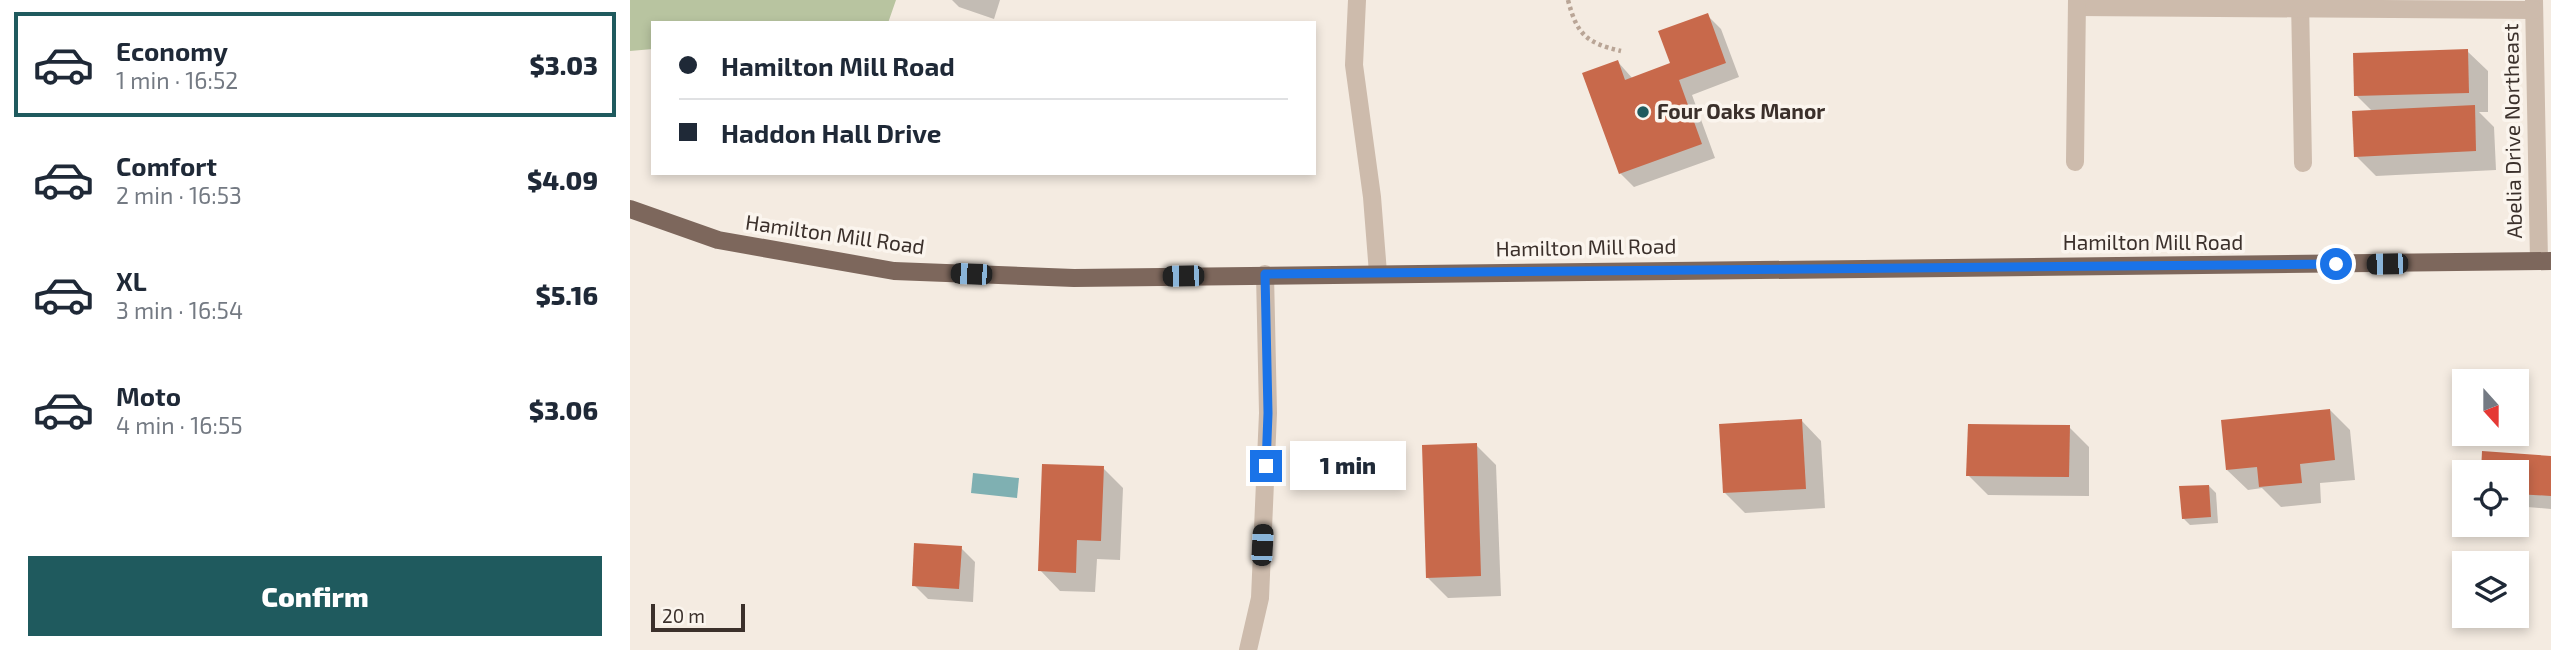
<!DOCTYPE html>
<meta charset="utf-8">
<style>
body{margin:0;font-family:"Exo 2",sans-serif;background:#f2f2f3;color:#1f2937;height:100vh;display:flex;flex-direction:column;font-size:26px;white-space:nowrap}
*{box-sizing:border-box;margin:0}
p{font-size:23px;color:#747a83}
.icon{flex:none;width:38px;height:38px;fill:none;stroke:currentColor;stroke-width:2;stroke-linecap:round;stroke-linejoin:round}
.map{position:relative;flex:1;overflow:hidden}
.sheet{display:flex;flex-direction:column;background:#fff;width:630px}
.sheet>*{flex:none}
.top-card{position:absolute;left:21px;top:21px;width:665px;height:154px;border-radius:0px;box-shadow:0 4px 10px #0003;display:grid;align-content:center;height:154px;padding:0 28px;background:#fff}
.needle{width:46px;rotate:159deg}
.fabs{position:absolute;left:1822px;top:369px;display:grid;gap:14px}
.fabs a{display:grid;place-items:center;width:77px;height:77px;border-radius:0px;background:#fff;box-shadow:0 4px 10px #0003;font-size:35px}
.scale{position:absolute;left:21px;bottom:18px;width:94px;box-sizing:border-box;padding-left:7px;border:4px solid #3b302b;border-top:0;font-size:19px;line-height:24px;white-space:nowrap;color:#3b302b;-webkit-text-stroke:5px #fbf5ee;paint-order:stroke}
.end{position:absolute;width:32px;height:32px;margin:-16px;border:9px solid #1a73e8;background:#fff;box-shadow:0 0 0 4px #fff}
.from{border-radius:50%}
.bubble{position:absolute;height:49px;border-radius:0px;background:#fff;box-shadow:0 4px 10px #0003;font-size:23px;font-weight:800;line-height:49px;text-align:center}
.car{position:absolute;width:21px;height:42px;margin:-21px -10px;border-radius:9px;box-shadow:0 0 5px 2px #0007;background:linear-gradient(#222 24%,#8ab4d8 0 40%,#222 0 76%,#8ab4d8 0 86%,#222 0)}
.top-card b{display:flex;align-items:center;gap:24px;height:66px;font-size:26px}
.top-card b+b{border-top:2px solid #e0e1e3}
.top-card i{width:18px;height:18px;background:#1f2937}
ul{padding:12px 0 0;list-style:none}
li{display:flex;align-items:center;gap:21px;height:105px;margin:0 14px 10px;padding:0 14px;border:4px solid transparent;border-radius:0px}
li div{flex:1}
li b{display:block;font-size:26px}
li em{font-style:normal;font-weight:800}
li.selected{border-color:#1f5a5e}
li>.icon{width:63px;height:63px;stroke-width:1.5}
.primary-button{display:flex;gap:14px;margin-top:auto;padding:14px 28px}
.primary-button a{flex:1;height:80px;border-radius:0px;background:#1f5a5e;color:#fff;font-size:28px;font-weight:800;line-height:80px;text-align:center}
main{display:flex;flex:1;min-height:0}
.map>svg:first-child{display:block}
.green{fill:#b8c4a0}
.water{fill:#7fb0b2}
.shadow{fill:#0003}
.building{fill:#c8694b}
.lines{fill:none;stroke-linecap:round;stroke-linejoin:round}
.path{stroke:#b9a596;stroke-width:4.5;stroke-dasharray:3.5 3.5;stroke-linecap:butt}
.minor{stroke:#cdbbac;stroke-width:18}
.major{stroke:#7d675c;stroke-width:18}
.route{stroke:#1a73e8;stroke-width:9}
.poi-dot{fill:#1f5a5e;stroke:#fbf5ee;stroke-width:2.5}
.labels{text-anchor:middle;stroke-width:7;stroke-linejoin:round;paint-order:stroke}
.poi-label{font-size:21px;font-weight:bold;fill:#3b302b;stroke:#fbf5ee;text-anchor:start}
.street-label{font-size:21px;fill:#3b302b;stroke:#fbf5ee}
</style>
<main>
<section class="sheet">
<ul>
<li class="selected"><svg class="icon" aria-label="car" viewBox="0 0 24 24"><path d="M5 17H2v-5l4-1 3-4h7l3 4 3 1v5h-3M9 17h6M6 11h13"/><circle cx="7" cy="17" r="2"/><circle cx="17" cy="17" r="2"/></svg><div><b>Economy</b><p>1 min · 16:52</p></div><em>$3.03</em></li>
<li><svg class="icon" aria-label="car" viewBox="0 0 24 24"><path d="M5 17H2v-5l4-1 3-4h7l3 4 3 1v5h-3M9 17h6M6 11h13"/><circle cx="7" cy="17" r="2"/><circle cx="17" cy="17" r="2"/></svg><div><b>Comfort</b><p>2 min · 16:53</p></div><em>$4.09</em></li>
<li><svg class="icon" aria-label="car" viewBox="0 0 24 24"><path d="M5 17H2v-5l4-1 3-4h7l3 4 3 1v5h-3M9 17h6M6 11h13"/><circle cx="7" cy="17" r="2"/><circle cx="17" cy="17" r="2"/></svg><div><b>XL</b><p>3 min · 16:54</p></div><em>$5.16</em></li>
<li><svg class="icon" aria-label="car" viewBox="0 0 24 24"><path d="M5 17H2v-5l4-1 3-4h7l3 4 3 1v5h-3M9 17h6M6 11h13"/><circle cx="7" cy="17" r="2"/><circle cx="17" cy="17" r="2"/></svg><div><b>Moto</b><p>4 min · 16:55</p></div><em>$3.06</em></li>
</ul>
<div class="primary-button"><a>Confirm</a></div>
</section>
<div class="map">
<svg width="1921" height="650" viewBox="0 0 1921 650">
<rect width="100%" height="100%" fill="#f4ebe1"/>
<path class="green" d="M0,0h266l-8,23h-235v26l-23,2z"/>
<path class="water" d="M343,473l46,5 -2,20 -46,-5z"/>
<g class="shadow">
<path d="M322,0h48l-6,19 -35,-12z"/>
<path d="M1077,15l14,14 18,48 -47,18 23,63 -81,29 -14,-14 -2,-111 15,17 39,-14z"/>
<path d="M1837,51l21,20v41h-9l15,15 2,43 -120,6 -20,-20 17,-44 -17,-17z"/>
<path d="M1700,410l20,20 5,50 -35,3 1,20 -40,4 -19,-19 -14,2 -21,-20z"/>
<path d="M1171,420l20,21 4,67 -80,5 -20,-20z"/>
<path d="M1439,427l20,20v49l-101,-1 -20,-20z"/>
<path d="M846,445l20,20 5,131 -53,2 -20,-20z"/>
<path d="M1854,453l67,4v52l-35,-3v-34h-34z"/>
<path d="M473,468l20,20 -3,72 -23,-1 -2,33 -35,-1 -20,-21z"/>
<path d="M1579,486l7,7 2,30 -28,2 -7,-7z"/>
<path d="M331,548l14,14 -2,40 -45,-3 -14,-14z"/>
</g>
<g class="building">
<path d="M1078,13l18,50 -47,17 23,64 -83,30 -37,-101 36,-13 7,20 45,-17 -12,-32z"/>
<path d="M1838,49l1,44 -115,3 -1,-43z"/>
<path d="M1845,105l1,46 -122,6 -2,-46z"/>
<path d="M1700,409l5,51 -35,4 2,19 -43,4 -2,-20 -31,3 -5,-50z"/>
<path d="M1172,419l4,70 -83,4 -4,-69z"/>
<path d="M1338,424l102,1 -1,52 -103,-1z"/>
<path d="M847,443l4,133 -55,2 -4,-133z"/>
<path d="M1852,451l69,5v40l-35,-2v-22h-35z"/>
<path d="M412,464l62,2 -3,75 -24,-1 -1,33 -38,-2z"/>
<path d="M1579,485l2,32 -29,2 -3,-33z"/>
<path d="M284,543l48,3 -3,43 -47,-3z"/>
</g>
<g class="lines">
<path class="path" d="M938,0c9,35 19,43 53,51"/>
<g class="minor">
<path d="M727,0l-3,65 18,132 6,76"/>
<path d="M1670,0l3,163"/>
<path d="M1904,0l5,261"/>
<path d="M1447,7l457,3"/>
<path d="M1445,162l2,-162"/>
<path d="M618,650l12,-52 8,-185 -3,-139"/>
</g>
<path class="major" d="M0,209l88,31 176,31 180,7 1477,-17"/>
</g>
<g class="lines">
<path class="route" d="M636,466l2,-53 -3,-139 1071,-10"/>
</g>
<circle class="poi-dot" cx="1013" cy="112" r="7"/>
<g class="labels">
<g class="poi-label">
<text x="1027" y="119">Four Oaks Manor</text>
</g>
<g class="street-label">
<text transform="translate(1883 131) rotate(-91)" y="7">Abelia Drive Northeast</text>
<text transform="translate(205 235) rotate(8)" y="7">Hamilton Mill Road</text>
<text x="1523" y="250">Hamilton Mill Road</text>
<text transform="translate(956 248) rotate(-1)" y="7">Hamilton Mill Road</text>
</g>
</g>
</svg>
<div class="fabs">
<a><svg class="needle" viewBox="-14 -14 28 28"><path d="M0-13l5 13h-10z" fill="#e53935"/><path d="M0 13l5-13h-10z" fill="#747a83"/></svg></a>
<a><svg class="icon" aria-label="locate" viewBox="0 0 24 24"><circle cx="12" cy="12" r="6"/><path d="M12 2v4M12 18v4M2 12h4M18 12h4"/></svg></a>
<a><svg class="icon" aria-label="layers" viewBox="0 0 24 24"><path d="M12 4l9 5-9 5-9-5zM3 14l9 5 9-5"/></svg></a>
</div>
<div class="scale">20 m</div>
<i class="end from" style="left:1706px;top:264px"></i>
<i class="end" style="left:636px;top:466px"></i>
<div class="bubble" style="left:660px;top:441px;width:116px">1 min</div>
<i class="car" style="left:1757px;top:264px;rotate:269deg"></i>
<i class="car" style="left:341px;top:274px;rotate:272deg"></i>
<i class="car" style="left:553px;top:276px;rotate:269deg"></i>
<i class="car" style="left:632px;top:545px;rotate:3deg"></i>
<div class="top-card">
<b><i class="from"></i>Hamilton Mill Road</b>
<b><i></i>Haddon Hall Drive</b>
</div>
</div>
</main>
